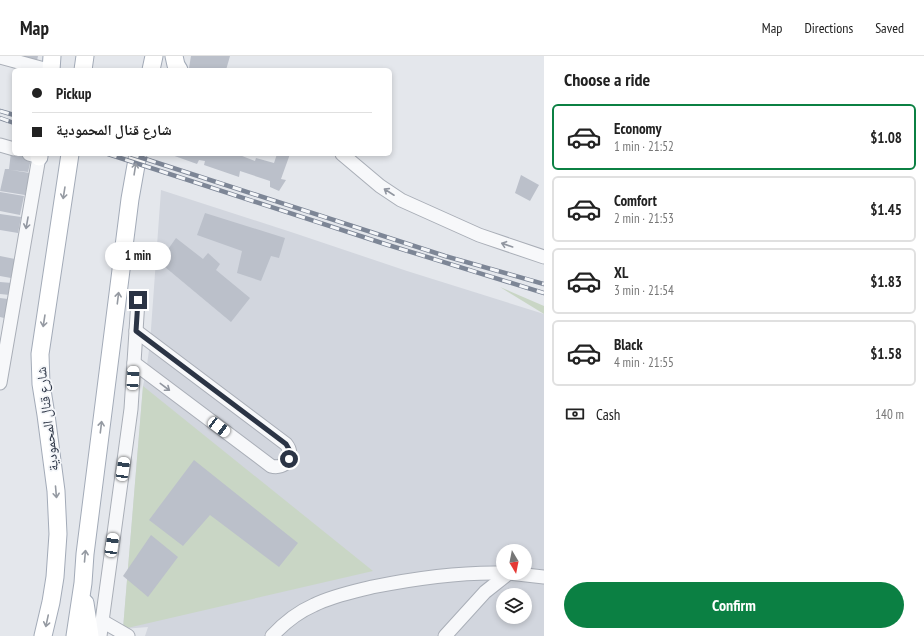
<!DOCTYPE html>
<meta charset="utf-8">
<style>
body{margin:0;font-family:"PT Sans Narrow","Noto Naskh Arabic",sans-serif;background:#f6f6f6;color:#222;height:100vh;display:flex;flex-direction:column;font-size:15px;white-space:nowrap}
*{box-sizing:border-box;margin:0}
p{font-size:13px;color:#767676}
.icon{flex:none;width:22px;height:22px;fill:none;stroke:currentColor;stroke-width:2;stroke-linecap:round;stroke-linejoin:round}
.map{position:relative;flex:1;overflow:hidden}
.drawer{display:flex;flex-direction:column;background:#fff;width:380px}
.drawer>*{flex:none}
.hud{position:absolute;left:12px;top:12px;width:380px;height:88px;border-radius:6px;box-shadow:0 2px 6px #0003;display:grid;align-content:center;height:88px;padding:0 20px;background:#fff}
.needle{width:26px;rotate:170deg}
.fabs{position:absolute;left:496px;top:488px;display:grid;gap:8px}
.fabs a{display:grid;place-items:center;width:36px;height:36px;border-radius:50%;background:#fff;box-shadow:0 2px 6px #0003;font-size:20px}
.end{position:absolute;width:18px;height:18px;margin:-9px;border:5px solid #2b3445;background:#fff;box-shadow:0 0 0 2px #fff}
.from{border-radius:50%}
.bubble{position:absolute;height:28px;border-radius:14px;background:#fff;box-shadow:0 2px 6px #0003;font-size:13px;font-weight:600;line-height:28px;text-align:center}
.car{position:absolute;width:12px;height:24px;margin:-12px -6px;border-radius:5px;box-shadow:0 0 3px 1px #0007;background:linear-gradient(#fff 24%,#345 0 40%,#fff 0 76%,#345 0 86%,#fff 0)}
.hud b{display:flex;align-items:center;gap:14px;height:38px;font-size:15px}
.hud b+b{border-top:1px solid #e0e0e0}
.hud i{width:10px;height:10px;background:#222}
ul{padding:0;list-style:none}
li{display:flex;align-items:center;gap:12px;height:66px;margin:0 8px 6px;padding:0 12px;border:2px solid #e0e0e0;border-radius:6px}
li div{flex:1}
li b{display:block;font-size:15px}
li em{font-style:normal;font-weight:600}
li.selected{border-color:#0b8043}
li>.icon{width:36px;height:36px;stroke-width:1.5}
h2{padding:0 20px;font-size:18px;line-height:48px}
.pay{display:flex;align-items:center;gap:10px;height:44px;padding:0 20px;font-size:15px}
.pay p{margin-inline-start:auto}
.button{display:flex;gap:8px;margin-top:auto;padding:8px 20px}
.button a{flex:1;height:46px;border-radius:24px;background:#0b8043;color:#fff;font-size:16px;font-weight:600;line-height:46px;text-align:center}
header{display:flex;align-items:center;gap:24px;box-sizing:border-box;height:56px;padding:0 20px;background:#fff;border-bottom:1px solid #e0e0e0}
header strong{font-size:19px}
nav{display:flex;gap:22px;margin-inline-start:auto;font-size:14px}
main{display:flex;flex:1;min-height:0}
.map>svg:first-child{display:block}
.built{fill:#d2d6de;fill-rule:evenodd}
.green{fill:#c9d6c5}
.building{fill:#bbc0ca}
.lines{fill:none;stroke-linecap:round;stroke-linejoin:round}
.minor-casing{stroke:#a9aeb7;stroke-width:15}
.major-casing{stroke:#a3abb8;stroke-width:19}
.minor{stroke:#f7f8fa;stroke-width:13}
.major{stroke:#fff;stroke-width:17}
.rail-casing{stroke:#7d8696;stroke-width:4.5}
.rail{stroke:#f4f6f9;stroke-width:3;stroke-dasharray:9;stroke-linecap:butt}
.oneway{stroke:#959aa2}
.oneway2{stroke:#9196a0}
.route{stroke:#2b3445;stroke-width:5}
.labels{text-anchor:middle;stroke-width:3.5;stroke-linejoin:round;paint-order:stroke}
.street-label{font-size:14px;fill:#2b3445;stroke:#f4f6f9}
</style>
<header>
<strong>Map</strong>
<nav><a>Map</a><a>Directions</a><a>Saved</a></nav>
</header>
<main>
<div class="map">
<svg width="544" height="580" viewBox="0 0 544 580">
<rect width="100%" height="100%" fill="#e4e7ec"/>
<path class="built" d="M161,134l133,43 113,38 137,43v322h-399l3,-9 -25,2 20,-243 3,-14 4,-29zM503,495h22v22h-22zM503,539h22v22h-22z"/>
<g class="green">
<path d="M500,231l44,19v8z"/>
<path d="M143,330l230,185 -250,58z"/>
</g>
<g class="building">
<path d="M6,0h32l-2,9z"/>
<path d="M191,0h39l-4,14h-29l-8,-2z"/>
<path d="M11,96l3,2 18,1 -4,17 -17,-2 19,3 -5,22 -25,-4 5,-22h4z"/>
<path d="M169,98h68l18,7 1,-3 18,5 3,-9h13l-9,25 5,1 -7,11 -9,-4v-6l-30,-10 -1,6 -35,-12 1,-4 -6,-1 -2,4z"/>
<path d="M521,119l18,10 -9,16 -15,-8z"/>
<path d="M0,136l24,4 -4,19 -20,-4z"/>
<path d="M205,157l80,25 -6,20 -8,-2 -10,25 -24,-8 5,-22 -45,-16z"/>
<path d="M0,158l21,3 -3,16 -18,-3z"/>
<path d="M176,182l27,21 5,-6 12,11 -4,6 34,28 -19,24 -72,-60z"/>
<path d="M0,200l15,3 -4,19 -11,-2z"/>
<path d="M0,226l12,1 -2,12 -10,-1z"/>
<path d="M0,242l8,1 -4,19 -4,-1z"/>
<path d="M194,404l104,83 -19,24 -69,-52 -27,31 -34,-26z"/>
<path d="M151,479l27,22 -30,40 -25,-21z"/>
</g>
<g class="lines">
<defs>
<g id="minor">
<path d="M0,1l48,13"/>
<path d="M0,89l14,4"/>
<path d="M342,98l38,32 21,14 78,35 65,22"/>
<path d="M134,307l137,103c14,4 25,-10 15,-22l-150,-113"/>
<path d="M0,327l39,-226 -10,-3"/>
<path d="M508,517l36,4"/>
<path d="M102,565l26,15"/>
<path d="M100,580l31,-227 7,-109"/>
<path d="M272,580c12,-13 26,-24 42,-31 18,-9 38,-13 58,-18 44,-9 87,-15 131,-14"/>
<path d="M445,580l40,-44 24,-19"/>
</g>
<g id="major">
<path d="M174,0l2,9 3,5"/>
<path d="M51,14l1,-14"/>
<path d="M83,14l2,-14"/>
<path d="M151,14l3,-14"/>
<path d="M39,101v-3"/>
<path d="M85,547l5,33"/>
<path d="M43,580l8,-34 4,-25 3,-43 -2,-43 -10,-76 -5,-31 -1,-30 30,-200"/>
<path d="M75,580l8,-53 2,-29 45,-355 8,-45"/>
</g>
</defs>
<use href="#minor" class="minor-casing"/>
<use href="#major" class="major-casing"/>
<use href="#minor" class="minor"/>
<use href="#major" class="major"/>
<defs>
<g id="rail">
<path d="M0,55l14,4"/>
<path d="M0,62l14,5"/>
<path d="M108,98l277,90 159,49"/>
<path d="M130,98l315,102 99,28"/>
</g>
</defs>
<use href="#rail" class="rail-casing"/>
<use href="#rail" class="rail"/>
</g>
<defs><path id="oneway-shaft" d="M-6 0H5M1.5-3L5.5 0L1.5 3" fill="none" stroke-width="1.6" stroke-linecap="round" stroke-linejoin="round"/></defs>
<g class="oneway">
<use href="#oneway-shaft" transform="translate(135 113) rotate(-81)"/>
<use href="#oneway-shaft" transform="translate(64 137) rotate(99)"/>
<use href="#oneway-shaft" transform="translate(118 242) rotate(-83)"/>
<use href="#oneway-shaft" transform="translate(44 265) rotate(99)"/>
<use href="#oneway-shaft" transform="translate(101 371) rotate(-83)"/>
<use href="#oneway-shaft" transform="translate(56 436) rotate(85)"/>
<use href="#oneway-shaft" transform="translate(85 500) rotate(-85)"/>
<use href="#oneway-shaft" transform="translate(47 565) rotate(102)"/>
</g>
<g class="oneway2">
<use href="#oneway-shaft" transform="translate(389 136) rotate(-147)"/>
<use href="#oneway-shaft" transform="translate(27 167) rotate(100)"/>
<use href="#oneway-shaft" transform="translate(507 189) rotate(-161)"/>
<use href="#oneway-shaft" transform="translate(165 331) rotate(37)"/>
</g>
<g class="lines">
<path class="route" d="M138,244l-2,31 150,113 4,7 -1,8"/>
</g>
<g class="labels">
<g class="street-label">
<text transform="translate(47 363) rotate(-97)" y="5">شارع قنال المحمودية</text>
</g>
</g>
</svg>
<div class="fabs">
<a><svg class="needle" viewBox="-14 -14 28 28"><path d="M0-13l5 13h-10z" fill="#e53935"/><path d="M0 13l5-13h-10z" fill="#767676"/></svg></a>
<a><svg class="icon" aria-label="layers" viewBox="0 0 24 24"><path d="M12 4l9 5-9 5-9-5zM3 14l9 5 9-5"/></svg></a>
</div>
<i class="end from" style="left:289px;top:403px"></i>
<i class="end" style="left:138px;top:244px"></i>
<div class="bubble" style="left:105px;top:186px;width:66px">1 min</div>
<i class="car" style="left:133px;top:322px;rotate:3deg"></i>
<i class="car" style="left:219px;top:371px;rotate:127deg"></i>
<i class="car" style="left:123px;top:413px;rotate:8deg"></i>
<i class="car" style="left:112px;top:489px;rotate:8deg"></i>
<div class="hud">
<b><i class="from"></i>Pickup</b>
<b><i></i>شارع قنال المحمودية</b>
</div>
</div>
<section class="drawer">
<h2>Choose a ride</h2>
<ul>
<li class="selected"><svg class="icon" aria-label="car" viewBox="0 0 24 24"><path d="M5 17H2v-5l4-1 3-4h7l3 4 3 1v5h-3M9 17h6M6 11h13"/><circle cx="7" cy="17" r="2"/><circle cx="17" cy="17" r="2"/></svg><div><b>Economy</b><p>1 min · 21:52</p></div><em>$1.08</em></li>
<li><svg class="icon" aria-label="car" viewBox="0 0 24 24"><path d="M5 17H2v-5l4-1 3-4h7l3 4 3 1v5h-3M9 17h6M6 11h13"/><circle cx="7" cy="17" r="2"/><circle cx="17" cy="17" r="2"/></svg><div><b>Comfort</b><p>2 min · 21:53</p></div><em>$1.45</em></li>
<li><svg class="icon" aria-label="car" viewBox="0 0 24 24"><path d="M5 17H2v-5l4-1 3-4h7l3 4 3 1v5h-3M9 17h6M6 11h13"/><circle cx="7" cy="17" r="2"/><circle cx="17" cy="17" r="2"/></svg><div><b>XL</b><p>3 min · 21:54</p></div><em>$1.83</em></li>
<li><svg class="icon" aria-label="car" viewBox="0 0 24 24"><path d="M5 17H2v-5l4-1 3-4h7l3 4 3 1v5h-3M9 17h6M6 11h13"/><circle cx="7" cy="17" r="2"/><circle cx="17" cy="17" r="2"/></svg><div><b>Black</b><p>4 min · 21:55</p></div><em>$1.58</em></li>
</ul>
<div class="pay"><svg class="icon" aria-label="cash" viewBox="0 0 24 24"><path d="M3 7h18v10H3z"/><circle cx="12" cy="12" r="2"/></svg>Cash<p>140 m</p></div>
<div class="button"><a>Confirm</a></div>
</section>
</main>
